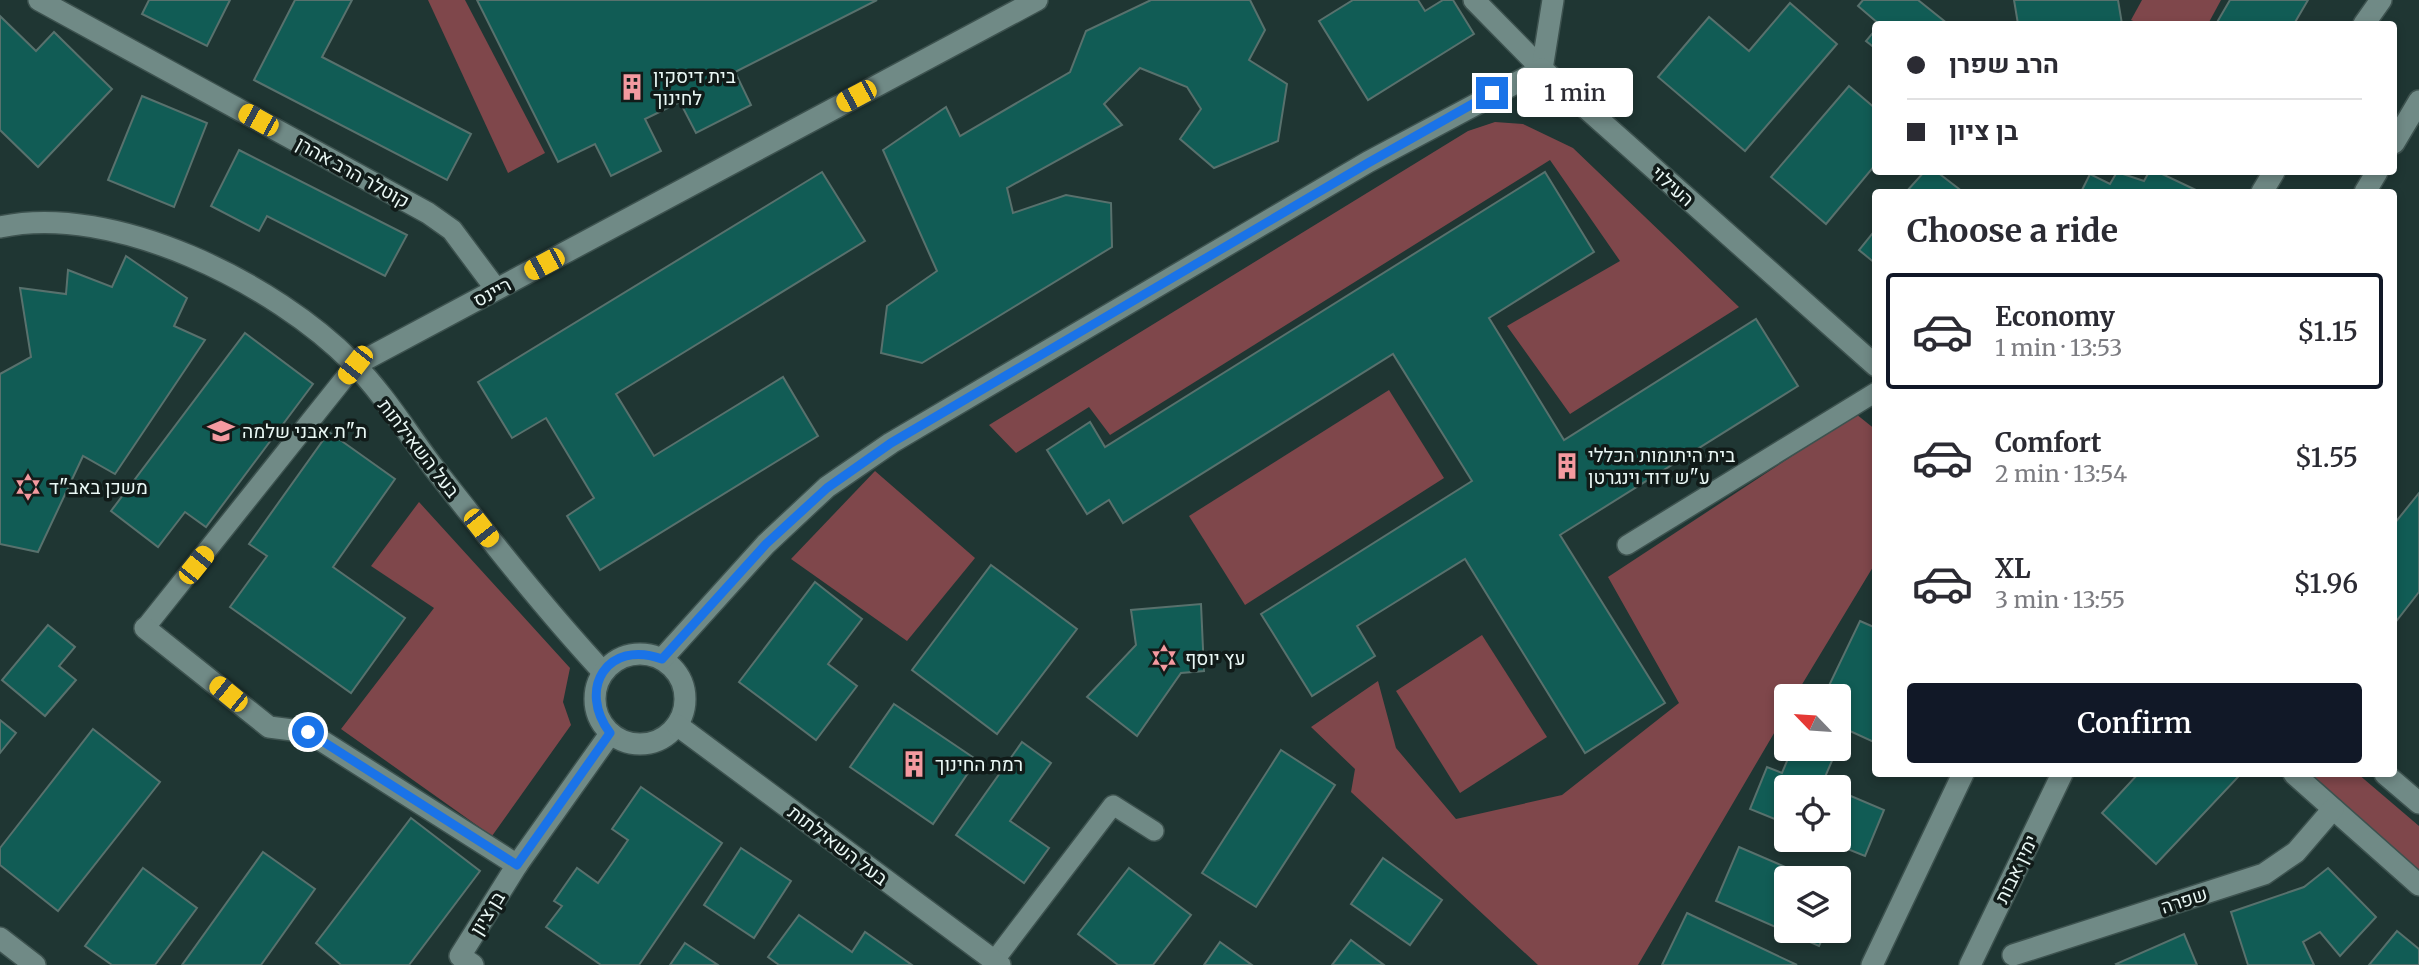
<!DOCTYPE html>
<meta charset="utf-8">
<style>
body{margin:0;font-family:Merriweather,Heebo,serif;background:#f2f2f3;color:#2b2b33;height:100vh;display:flex;flex-direction:column;font-size:26px;white-space:nowrap}
*{box-sizing:border-box;margin:0}
p{font-size:23px;color:#7c7c81}
.icon{flex:none;width:38px;height:38px;fill:none;stroke:currentColor;stroke-width:2;stroke-linecap:round;stroke-linejoin:round}
.map{position:relative;flex:1;overflow:hidden}
.drawer{position:absolute;left:1872px;top:189px;width:525px;height:588px;display:flex;flex-direction:column;background:#fff;border-radius:7px;box-shadow:0 4px 10px #0003}
.drawer>*{flex:none}
.guide{position:absolute;left:1872px;top:21px;width:525px;height:154px;border-radius:7px;box-shadow:0 4px 10px #0003;display:grid;align-content:center;height:154px;padding:0 35px;background:#fff}
.needle{width:46px;rotate:295deg}
.tools{position:absolute;left:1774px;top:684px;display:grid;gap:14px}
.tools a{display:grid;place-items:center;width:77px;height:77px;border-radius:7px;background:#fff;box-shadow:0 4px 10px #0003;font-size:35px}
.end{position:absolute;width:32px;height:32px;margin:-16px;border:9px solid #1a73e8;background:#fff;box-shadow:0 0 0 4px #fff}
.from{border-radius:50%}
.bubble{position:absolute;height:49px;border-radius:7px;background:#fff;box-shadow:0 4px 10px #0003;font-size:23px;font-weight:600;line-height:49px;text-align:center}
.car{position:absolute;width:21px;height:42px;margin:-21px -10px;border-radius:9px;box-shadow:0 0 5px 2px #0007;background:linear-gradient(#f5c518 24%,#345 0 40%,#f5c518 0 76%,#345 0 86%,#f5c518 0)}
.guide b{display:flex;align-items:center;gap:24px;height:66px;font-size:26px}
.guide b+b{border-top:2px solid #e1e1e2}
.guide i{width:18px;height:18px;background:#2b2b33}
ul{padding:0;list-style:none}
li{display:flex;align-items:center;gap:21px;height:116px;margin:0 14px 10px;padding:0 21px;border:4px solid transparent;border-radius:7px}
li div{flex:1}
li b{display:block;font-size:26px}
li em{font-style:normal;font-weight:600}
li.current{border-color:#111827}
li>.icon{width:63px;height:63px;stroke-width:1.5}
h2{padding:0 35px;font-size:32px;line-height:84px}
.action{display:flex;gap:14px;margin-top:auto;padding:14px 35px}
.action a{flex:1;height:80px;border-radius:7px;background:#111827;color:#fff;font-size:28px;font-weight:600;line-height:80px;text-align:center}
.map>svg:first-child{display:block}
.green{fill:#7f474b}
.building{fill:#115c55;stroke:#58716d;stroke-width:2}
.lines{fill:none;stroke-linecap:round;stroke-linejoin:round}
.lane-casing{stroke:#3d524f;stroke-width:22}
.street-casing{stroke:#3d524f;stroke-width:24}
.secondary-casing{stroke:#3d524f;stroke-width:24}
.lane{stroke:#708a86;stroke-width:19}
.street{stroke:#708a86;stroke-width:21}
.secondary{stroke:#708a86;stroke-width:21}
.route{stroke:#1a73e8;stroke-width:9}
.labels{text-anchor:middle;stroke-width:7;stroke-linejoin:round;paint-order:stroke}
.poi-label{font-size:19px;fill:#eaf8f5;stroke:#111b19;text-anchor:start}
.street-label{font-size:19px;fill:#eaf8f5;stroke:#111b19}
</style>
<div class="map">
<svg width="2419" height="965" viewBox="0 0 2419 965">
<rect width="100%" height="100%" fill="#1f3633"/>
<g class="green">
<path d="M428,0h37l80,153 -37,20z"/>
<path d="M2142,0h79l-13,24h-68l-9,-4z"/>
<path d="M1495,122l28,2 50,24 166,159 -169,107 -63,-88 113,-65 -70,-101 -440,275 -21,-28 -73,46 -27,-28 479,-294z"/>
<path d="M1389,390l55,88 -199,127 -56,-89z"/>
<path d="M1856,414l20,16v132l-81,134h-8v15l-149,254h-100l-187,-173 4,-23 -44,-42 67,-46 18,67 60,71 106,-24 117,-92 -71,-126z"/>
<path d="M875,471l100,87 -68,83 -116,-82z"/>
<path d="M419,502l151,166 -7,34 8,23 -79,111 -151,-107 93,-121 -63,-42z"/>
<path d="M1482,635l65,102 -87,56 -64,-102z"/>
<path d="M2308,774h50l61,52v47z"/>
</g>
<g class="building">
<path d="M149,0h81l-23,46 -65,-32z"/>
<path d="M295,0h57l-30,57 149,77 -24,46 -193,-100z"/>
<path d="M477,0h400l-142,72 16,33 -55,28 -16,-31 -35,17 16,32 -50,25 -16,-32 -37,18z"/>
<path d="M1151,0h99l15,30 -16,30 38,24 -9,57 -64,27 -34,-29 21,-30 -14,-22 -47,-19 -36,36 18,21 -115,63 6,25 53,-18 45,8 1,44 -190,116 -41,-10 6,-47 50,-35 -54,-121 63,-43 14,29 110,-64 16,-41z"/>
<path d="M1353,0h65l7,11 18,-11h10l21,34 -106,66 -49,-79z"/>
<path d="M1863,0h55l30,24h-69l-21,-18z"/>
<path d="M2014,0h104l4,24h-104z"/>
<path d="M2230,0h78l-14,24h-78z"/>
<path d="M1790,3l47,41 -92,107 -87,-74 51,-60 40,34z"/>
<path d="M0,16l36,35 18,-19 58,57 -74,78 -38,-37z"/>
<path d="M1876,29v20l-10,-8z"/>
<path d="M1849,86l27,23v55l-50,60 -55,-47z"/>
<path d="M142,96l65,27 -33,84 -66,-27z"/>
<path d="M239,150l168,85 -22,41 -118,-60 -8,15 -48,-25z"/>
<path d="M822,172l43,69 -249,153 38,62 129,-79 35,59 -218,134 -33,-54 27,-18 -48,-80 -34,20 -34,-56z"/>
<path d="M1545,172l49,80 -105,66 75,122 192,-121 42,67 -238,149 105,168 -80,50 -120,-194 -108,67 18,30 -63,40 -51,-82 211,-133 -79,-127 -270,169 -14,-23 -22,14 -40,-64 43,-28 15,25z"/>
<path d="M1924,172h13l26,20h-57z"/>
<path d="M2117,172l27,9 5,-9h9l40,19 -117,1 9,-18 20,10z"/>
<path d="M1876,229v35l-17,-14z"/>
<path d="M126,256l61,42 -13,28 31,14 -90,134 -32,-18 -45,96 -38,-8v-170l31,-17 -11,-69 46,6 2,-24 44,17z"/>
<path d="M245,333l68,51 -107,143 -21,-15 -27,35 -47,-36z"/>
<path d="M329,432l66,47 -62,88 72,51 -54,75 -121,-86 37,-51 -18,-12z"/>
<path d="M2419,493v99l-25,32v-100z"/>
<path d="M991,565l86,64 -80,105 -85,-64z"/>
<path d="M815,582l47,37 -34,45 29,22 -41,54 -77,-58z"/>
<path d="M1201,604l3,67 -23,2 -44,63 -50,-39 49,-52 -5,-35z"/>
<path d="M1860,621l16,7v115l-37,-17v-30h-15z"/>
<path d="M48,625l27,22 -16,19 17,14 -31,36 -43,-36z"/>
<path d="M894,704l83,56 -44,64 -83,-57z"/>
<path d="M0,720l16,13 -16,20z"/>
<path d="M93,729l67,53 -102,129 -58,-46v-17z"/>
<path d="M1022,742l29,21 -41,58 39,27 -25,35 -68,-48z"/>
<path d="M1792,749h24l18,7 -12,28 9,4h-44v36l-37,-15 17,-42 15,6z"/>
<path d="M1281,750l54,35 -79,122 -54,-34z"/>
<path d="M2138,774h98l3,2 -83,88 -54,-51z"/>
<path d="M641,787l81,56 -83,122h-38l-55,-38 16,-21 -8,-5 23,-33 21,15 15,-21 15,-22 -16,-11z"/>
<path d="M1839,791l45,19 -19,46 -40,-16h14z"/>
<path d="M411,818l69,53 -71,94h-68l-25,-22z"/>
<path d="M1739,847l72,31h-24v53h39l-7,15 -103,-45z"/>
<path d="M741,848l50,33 -37,57 -50,-33z"/>
<path d="M263,852l52,37 -54,76h-79z"/>
<path d="M1383,858l59,42 -32,45 -59,-41z"/>
<path d="M143,868l54,40 -42,57h-43l-27,-19z"/>
<path d="M1129,868l62,47 -38,50h-35l-40,-31z"/>
<path d="M2328,868l48,49 -36,39 -20,-24 -17,10 11,23h-66l-17,-53 73,-25z"/>
<path d="M1687,913l110,52h-135z"/>
<path d="M799,915l53,37 13,-20 47,33h-133l-11,-8z"/>
<path d="M2397,931l22,18v16h-50z"/>
<path d="M2184,934l13,31h-80l-1,-1z"/>
<path d="M1351,940l33,25h-52z"/>
<path d="M1220,942l32,23h-48z"/>
<path d="M685,943l33,22h-48z"/>
</g>
<g class="lines">
<defs>
<g id="lane">
<path d="M1627,545l249,-153"/>
<path d="M145,628l210,-263"/>
<path d="M994,961l119,-156 41,26"/>
</g>
<g id="street">
<path d="M39,0l389,213 24,17 44,59"/>
<path d="M1474,0l68,69 334,297"/>
<path d="M1542,69l11,-69"/>
<path d="M0,227c113,-25 276,57 353,136 31,31 55,71 81,105 55,70 109,139 169,204"/>
<path d="M355,365l682,-365"/>
<path d="M145,628l124,99 39,5 209,133"/>
<circle cx="640" cy="699" r="45"/>
<path d="M662,659l104,-115 61,-57 64,-44 477,-281 174,-93"/>
<path d="M677,725l323,240"/>
<path d="M2294,774l125,111"/>
<path d="M2385,774l34,29"/>
<path d="M0,938l35,27"/>
<path d="M2013,955l251,-81 32,-22 37,-43"/>
<path d="M473,965l-13,-9 57,-91 93,-131"/>
</g>
<g id="secondary">
<path d="M2364,24l17,-24"/>
<path d="M2394,143l25,-42"/>
<path d="M2262,192l12,-20"/>
<path d="M2365,192l12,-20"/>
<path d="M1872,965l91,-191"/>
<path d="M1970,965l92,-191"/>
</g>
</defs>
<use href="#lane" class="lane-casing"/>
<use href="#street" class="street-casing"/>
<use href="#secondary" class="secondary-casing"/>
<use href="#lane" class="lane"/>
<use href="#street" class="street"/>
<use href="#secondary" class="secondary"/>
</g>
<g class="lines">
<path class="route" d="M308,732l209,133 93,-132c-33,-44 -3,-94 52,-74l104,-115 61,-56 64,-45 477,-280 124,-70"/>
</g>
<defs>
<symbol id="building-bare" viewBox="-9 -9 18 18"><path d="M-4-6H4V6H1V3H-1V6H-4ZM-2.5-4.3h1.7v1.8h-1.7ZM.8-4.3h1.7v1.8H.8ZM-2.5-1h1.7V.8h-1.7ZM.8-1h1.7V.8H.8Z" fill="#f49aa0" stroke="#111b19" stroke-width="2.5" paint-order="stroke"/></symbol>
<symbol id="school-bare" viewBox="-9 -9 18 18"><path d="M0-5L7-2L0 1L-7-2ZM-4 1L0 2.5L4 1V4Q0 6-4 4Z" fill="#f49aa0" stroke="#111b19" stroke-width="2.5" paint-order="stroke"/></symbol>
<symbol id="synagogue-bare" viewBox="-9 -9 18 18"><path d="M0-6.5L5.6 3.2H-5.6ZM0 6.5L5.6-3.2H-5.6Z" fill="#f49aa0" stroke="#111b19" stroke-width="2.5" paint-order="stroke"/></symbol>
</defs>
<g fill-rule="evenodd">
<use href="#building-bare" x="613" y="68" width="38" height="38"/>
<use href="#school-bare" x="202" y="412" width="38" height="38"/>
<use href="#building-bare" x="1548" y="447" width="38" height="38"/>
<use href="#synagogue-bare" x="9" y="468" width="38" height="38"/>
<use href="#synagogue-bare" x="1145" y="639" width="38" height="38"/>
<use href="#building-bare" x="895" y="745" width="38" height="38"/>
</g>
<g class="labels">
<g class="poi-label">
<text x="653" y="83">בית דיסקין<tspan x="653" dy="22">לחינוך</tspan></text>
<text x="242" y="438">ת"ת אבני שלמה</text>
<text x="1588" y="462">בית היתומות הכללי<tspan x="1588" dy="22">ע"ש דוד וינגרטן</tspan></text>
<text x="49" y="494">משכן באב"ד</text>
<text x="1185" y="665">עץ יוסף</text>
<text x="935" y="771">רמת החינוך</text>
</g>
<g class="street-label">
<text transform="translate(353 172) rotate(29)" y="7">קוטלר הרב אהרן</text>
<text transform="translate(1673 186) rotate(42)" y="7">העילוי</text>
<text transform="translate(492 292) rotate(-28)" y="7">ריינס</text>
<text transform="translate(419 448) rotate(52)" y="7">בעל השאילתות</text>
<text transform="translate(838 845) rotate(37)" y="7">בעל השאילתות</text>
<text transform="translate(2016 869) rotate(-64)" y="7">ימין אבות</text>
<text transform="translate(2184 900) rotate(-18)" y="7">שפרה</text>
<text transform="translate(487 913) rotate(-58)" y="7">בן ציון</text>
</g>
</g>
</svg>
<div class="tools">
<a><svg class="needle" viewBox="-14 -14 28 28"><path d="M0-13l5 13h-10z" fill="#e53935"/><path d="M0 13l5-13h-10z" fill="#7c7c81"/></svg></a>
<a><svg class="icon" aria-label="locate" viewBox="0 0 24 24"><circle cx="12" cy="12" r="6"/><path d="M12 2v4M12 18v4M2 12h4M18 12h4"/></svg></a>
<a><svg class="icon" aria-label="layers" viewBox="0 0 24 24"><path d="M12 4l9 5-9 5-9-5zM3 14l9 5 9-5"/></svg></a>
</div>
<i class="end from" style="left:308px;top:732px"></i>
<i class="end" style="left:1492px;top:93px"></i>
<div class="bubble" style="left:1517px;top:68px;width:116px">1 min</div>
<i class="car" style="left:856px;top:96px;rotate:242deg"></i>
<i class="car" style="left:258px;top:120px;rotate:299deg"></i>
<i class="car" style="left:544px;top:264px;rotate:242deg"></i>
<i class="car" style="left:355px;top:365px;rotate:218deg"></i>
<i class="car" style="left:481px;top:528px;rotate:142deg"></i>
<i class="car" style="left:196px;top:565px;rotate:39deg"></i>
<i class="car" style="left:228px;top:694px;rotate:309deg"></i>
<div class="guide">
<b><i class="from"></i>הרב שפרן</b>
<b><i></i>בן ציון</b>
</div>
<section class="drawer">
<h2>Choose a ride</h2>
<ul>
<li class="current"><svg class="icon" aria-label="car" viewBox="0 0 24 24"><path d="M5 17H2v-5l4-1 3-4h7l3 4 3 1v5h-3M9 17h6M6 11h13"/><circle cx="7" cy="17" r="2"/><circle cx="17" cy="17" r="2"/></svg><div><b>Economy</b><p>1 min · 13:53</p></div><em>$1.15</em></li>
<li><svg class="icon" aria-label="car" viewBox="0 0 24 24"><path d="M5 17H2v-5l4-1 3-4h7l3 4 3 1v5h-3M9 17h6M6 11h13"/><circle cx="7" cy="17" r="2"/><circle cx="17" cy="17" r="2"/></svg><div><b>Comfort</b><p>2 min · 13:54</p></div><em>$1.55</em></li>
<li><svg class="icon" aria-label="car" viewBox="0 0 24 24"><path d="M5 17H2v-5l4-1 3-4h7l3 4 3 1v5h-3M9 17h6M6 11h13"/><circle cx="7" cy="17" r="2"/><circle cx="17" cy="17" r="2"/></svg><div><b>XL</b><p>3 min · 13:55</p></div><em>$1.96</em></li>
</ul>
<div class="action"><a>Confirm</a></div>
</section>
</div>
